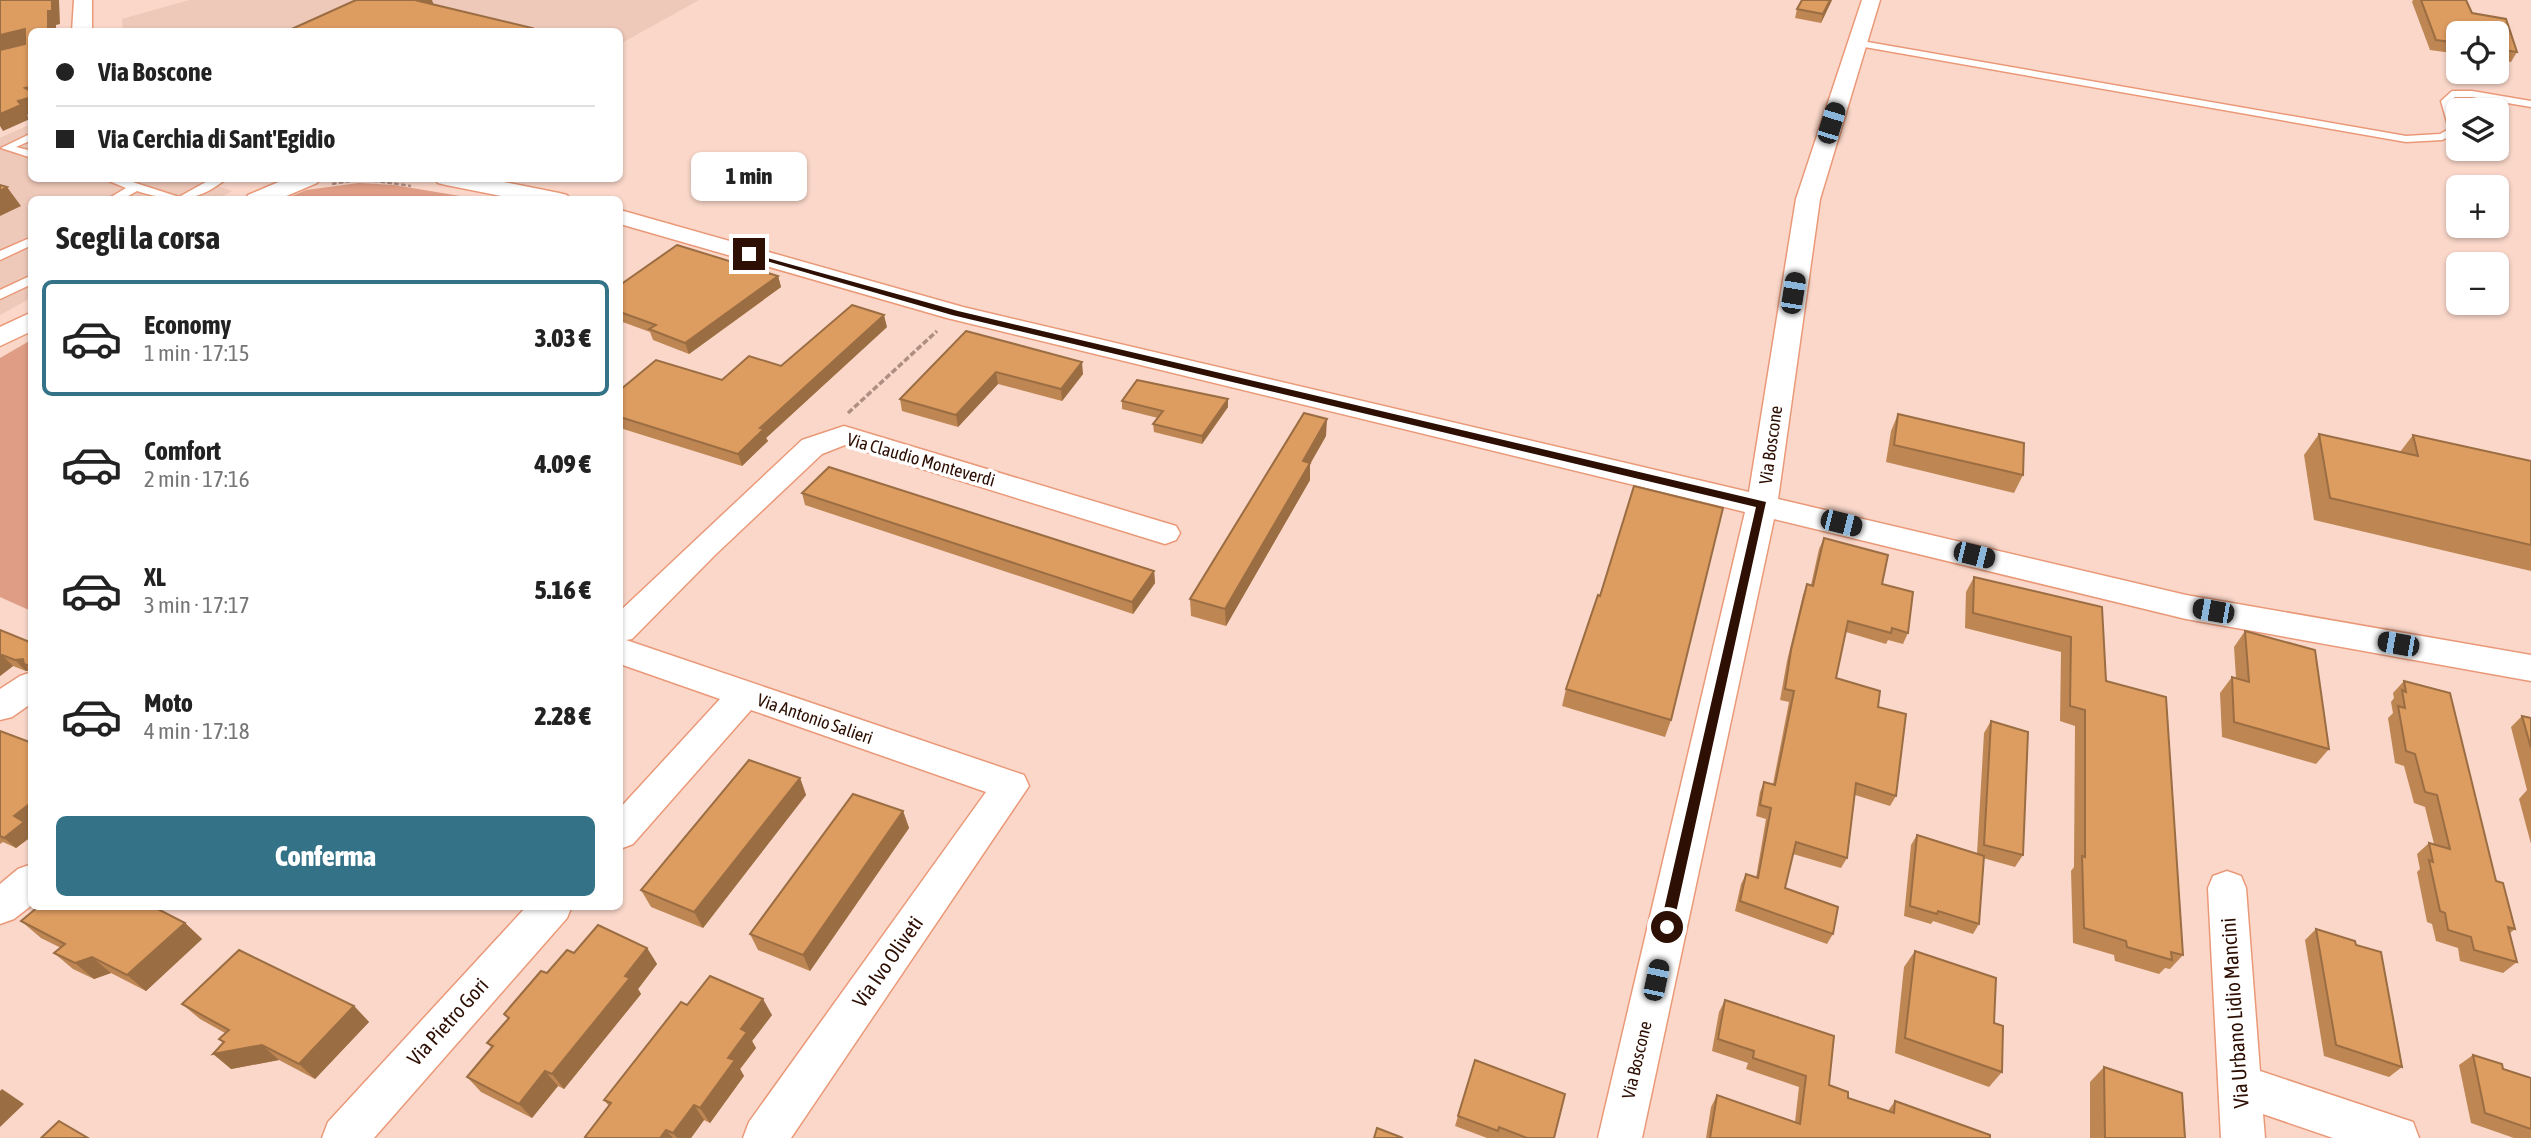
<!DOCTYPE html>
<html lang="it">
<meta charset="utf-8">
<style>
body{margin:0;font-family:"Asap Condensed",sans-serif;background:#f2f2f2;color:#222;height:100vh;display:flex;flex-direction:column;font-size:26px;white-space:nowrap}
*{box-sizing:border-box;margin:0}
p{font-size:23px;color:#767676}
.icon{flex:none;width:38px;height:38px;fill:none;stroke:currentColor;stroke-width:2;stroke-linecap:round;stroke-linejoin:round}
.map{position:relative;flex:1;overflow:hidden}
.sheet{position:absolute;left:28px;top:196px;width:595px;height:714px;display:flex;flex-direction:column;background:#fff;border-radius:10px;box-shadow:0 2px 5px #0004}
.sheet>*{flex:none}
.top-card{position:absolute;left:28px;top:28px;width:595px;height:154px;border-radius:10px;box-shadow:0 2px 5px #0004;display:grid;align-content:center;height:154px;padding:0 28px;background:#fff}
.controls{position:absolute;left:2446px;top:21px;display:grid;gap:14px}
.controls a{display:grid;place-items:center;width:63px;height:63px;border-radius:10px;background:#fff;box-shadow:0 2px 5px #0004;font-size:35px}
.end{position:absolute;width:32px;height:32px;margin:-16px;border:9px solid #2d0f03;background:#fff;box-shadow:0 0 0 4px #fff}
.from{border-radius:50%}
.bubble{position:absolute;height:49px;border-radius:10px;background:#fff;box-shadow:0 2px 5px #0004;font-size:23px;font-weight:800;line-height:49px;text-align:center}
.car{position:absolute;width:21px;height:42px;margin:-21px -10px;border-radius:9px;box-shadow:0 0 5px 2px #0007;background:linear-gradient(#222 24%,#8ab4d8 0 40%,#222 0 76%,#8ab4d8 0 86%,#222 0)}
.top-card b{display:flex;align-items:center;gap:24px;height:66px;font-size:26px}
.top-card b+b{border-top:2px solid #e0e0e0}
.top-card i{width:18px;height:18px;background:#222}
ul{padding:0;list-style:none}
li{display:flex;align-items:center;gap:21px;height:116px;margin:0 14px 10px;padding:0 14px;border:4px solid transparent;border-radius:10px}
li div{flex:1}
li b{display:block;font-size:26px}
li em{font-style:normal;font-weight:800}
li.selected{border-color:#337287}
li>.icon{width:63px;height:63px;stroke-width:1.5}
h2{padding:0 28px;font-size:32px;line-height:84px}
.button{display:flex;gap:14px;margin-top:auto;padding:14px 28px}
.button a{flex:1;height:80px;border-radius:10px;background:#337287;color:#fff;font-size:28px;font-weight:800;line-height:80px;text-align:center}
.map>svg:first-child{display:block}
.built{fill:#eec8b9}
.green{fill:#de9d84}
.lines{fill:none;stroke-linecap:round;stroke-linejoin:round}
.lane-casing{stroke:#ea9978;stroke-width:3}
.street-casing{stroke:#ea9978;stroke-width:3}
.path-far1{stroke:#b08f82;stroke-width:2.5;stroke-dasharray:4.5 2.5;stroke-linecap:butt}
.path{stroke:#b08f82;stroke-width:3.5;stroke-dasharray:6 2.5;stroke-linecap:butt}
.lane{fill:#fff;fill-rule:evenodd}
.street{fill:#fff;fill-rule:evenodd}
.wall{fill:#be8653}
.shaded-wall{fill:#9b6d43}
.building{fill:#dd9c60;stroke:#9b6d43;stroke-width:2}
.route{fill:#2d0f03}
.labels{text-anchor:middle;stroke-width:7;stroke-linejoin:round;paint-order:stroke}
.street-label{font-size:18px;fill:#2d0f03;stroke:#fff}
.near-street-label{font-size:21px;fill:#2d0f03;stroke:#fff}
</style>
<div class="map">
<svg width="2531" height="1138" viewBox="0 0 2531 1138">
<rect width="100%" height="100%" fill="#fad7c9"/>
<g class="built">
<path d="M189,0h510l-79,44v-12h-497l-1,-13z"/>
<path d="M31,124l1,54 200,1 -14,7 14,5 -16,9h-184l-1,98 -31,17v-177z"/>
</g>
<g class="green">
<path d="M359,183l35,2 84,14h-193l21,-9z"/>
<path d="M31,340v271l-31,-14v-239z"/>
</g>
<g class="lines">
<defs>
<g id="lane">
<path d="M1856,40l550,96 34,-2 9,-5 -8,-28 11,-10h20l59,10v6l-59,-10h-17l-4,4 8,31 -17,8 -36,2 -553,-97v-4z"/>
<path d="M32,133v7l-16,7 16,4v7l-31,-10z"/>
<path d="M102,178h18l59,19 34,-19h14c-31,26 -54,24 -90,13l-16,9h-15l20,-12z"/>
<path d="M32,237v8l-32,15v-9z"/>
<path d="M32,275v9l-32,15v-9z"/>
</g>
<g id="street">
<path d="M74,0h18v32h-20z"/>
<path d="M1862,0h18l-60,199 -42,300 408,96 345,60v26l-345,-62 -412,-100 -132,619h-44l147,-626 -798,-194 -327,-94v-14l343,97 786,185 47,-293z"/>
<path d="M288,178h32l-3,5 -40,17h-32l3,-5z"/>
<path d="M435,178h49l75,15 8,2 3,5h-49l-75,-15 -8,-2z"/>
<path d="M32,312v19l-32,15v-19z"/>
<path d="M844,426l332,100 4,7 -4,7 -11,4 -320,-99 -23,9 -107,101 -83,84 -6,1 398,135 5,11 -238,352h-48l6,-16 237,-330 -235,-82 -118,134 -13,5v-41l100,-109 -100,-35v-53l182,-171z"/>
<path d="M32,672v31l-20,14 -12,3v-31l20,-13z"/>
<path d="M32,864v41l-18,14 -14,5v-40l18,-15z"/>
<path d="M2227,871l14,5 5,12 14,183 153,51 6,16h-86l-70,-24 2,24h-44l-13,-250 5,-12z"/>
<path d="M527,906h45l-5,12 -193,220h-52l6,-16z"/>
</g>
</defs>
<use href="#lane" class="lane-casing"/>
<use href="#street" class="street-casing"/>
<path class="path-far1" d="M332,184l30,-5 49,7"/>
<path class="path" d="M848,413l89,-82"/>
<use href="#lane" class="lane"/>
<use href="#street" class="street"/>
</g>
<g class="wall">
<path d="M1802,0h30l-11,23 -26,-5 2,-9z"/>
<path d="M2413,0h53l6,13 34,6 11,33 -6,10 -14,-2v-27h-38v21l-29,-4 -18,-48z"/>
<path d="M778,276l3,11 -92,67 -36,-14 -3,-8 -30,-11v-36z"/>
<path d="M887,327l-121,111 2,3 -26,25 -122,-38v-38l102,-10 59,-14z"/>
<path d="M966,331l117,43 -21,27 -64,-17 -40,43 -56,-16 -2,-12z"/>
<path d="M1228,399v8l-26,37 -48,-12 -1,-8 5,-6 -36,-9v-8z"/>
<path d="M1898,414l125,61 -9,18 -128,-31 5,-31z"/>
<path d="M2319,434l81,18 13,-17 118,26v110l-217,-51 -10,-65z"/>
<path d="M1326,436l-16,28v16l-84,146 -35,-10 -1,-17z"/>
<path d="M802,493l352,78 1,12 -22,31 -328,-109z"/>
<path d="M1824,538l58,46 26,49 -5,11 -15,-4 -2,4 -40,-12 -10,46 42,29 18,89 -6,10 -35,-11 -8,63 -6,10 -48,-14 -8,34 48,46 -6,10 -92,-33 6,-27 5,-10 10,4 10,-59 -10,-3 4,-24 4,-10 9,2 16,-82 -9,-2 7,-39 16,-66 4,-11 4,1 8,-36z"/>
<path d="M1974,577l128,30 4,74 77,274 -13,14 -5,-1 -6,6 -44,-13 -1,-6 -41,-12 -2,-72 3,-4 1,-141 -15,-5 1,-69 -96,-24 1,-36z"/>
<path d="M0,630l32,13v29l-2,-2 -4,1 -13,-5 -13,10z"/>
<path d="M2245,631l84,118 -13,15 -94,-27 -2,-44 12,-16 4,1 -2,-31z"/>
<path d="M2404,681l92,200 19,48 -5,4 7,29 -14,11 -43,-12 -2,-13 -22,-7 -4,-17 -5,-2 -10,-50 3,-3 -3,-15 12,-11 5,1 -9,-37 -11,-4 -10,-37 -9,-3 -7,-45 5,-5 -2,-11 3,-4 -1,-5z"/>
<path d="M1566,689l105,31 -6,17 -103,-31z"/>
<path d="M2522,716l9,2v126l-12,-45 8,-9 -16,-63z"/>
<path d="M1991,721l32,134 -8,12 -32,-9 -4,66 -6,10 -40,-13 -2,3 -27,-8 7,-71 6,-10 60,19 7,-121z"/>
<path d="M0,731l28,94 4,3v8l-16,12 -13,-6 -3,2z"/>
<path d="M800,778l6,17 -103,133 -52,-21 -10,-17z"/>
<path d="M903,811l6,17 -99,143 -52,-21 -8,-16z"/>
<path d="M21,921l164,2 17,16 -56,52 -35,-18 -17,6 -21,-10 -19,-16 7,-5 -20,-10z"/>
<path d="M2316,929l40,16 46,122 -13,10 -65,-21 -19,-116z"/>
<path d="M647,948l10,16 -19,25 3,5 -77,95 -6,-3 -26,32 -51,-26 -14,-15 25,-29 -5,-5 21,-24 -4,-5 43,-41 27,-20z"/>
<path d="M1915,951l79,72 8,49 -13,15 -94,-34 9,-86z"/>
<path d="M1725,1000l104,85 19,13 40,13 7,-10 95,37h-284l5,-31 6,-12 78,27 4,-35 -53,-18 2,-6 -36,-12 7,-39z"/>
<path d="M182,1004l172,2 15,16 -54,57 -36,-19 -48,9 -8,-26 -4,-4 6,-6 -25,-14z"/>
<path d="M687,1005l85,10 -20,26 4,7 -16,21 4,7 -34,47 -6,-3 -13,18h-105l-1,-1 24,-31 -5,-6z"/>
<path d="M2473,1055l30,14 28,9v60h-17l-43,-15 -12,-58z"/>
<path d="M2104,1067l81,71h-95v-56z"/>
<path d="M1458,1116l96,22h-67l-32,-12z"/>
</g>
<g class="shaded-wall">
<path d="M52,0h7l1,24 -4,1v7h-8v-21z"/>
<path d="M422,0h10l4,11 -17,-10z"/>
<path d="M1830,0h2l-11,23 2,-9z"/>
<path d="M25,29l7,13 -32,8v-15z"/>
<path d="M32,86v27l-5,2 3,4 -27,12 -3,-5v-12l18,-13 7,-13z"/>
<path d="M7,187l14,19 -21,10v-25z"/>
<path d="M778,276l3,11 -92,67 -4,-11z"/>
<path d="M884,315l3,12 -121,111 2,3 -26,25 -4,-12 22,-26z"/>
<path d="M1082,362l1,12 -21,27 -1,-12z"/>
<path d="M996,372l2,12 -40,43 -2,-12z"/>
<path d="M1228,399v8l-26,37v-8z"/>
<path d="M1327,419l-1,17 -16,28v16l-84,146 -1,-17 78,-148z"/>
<path d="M1154,571l1,12 -22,31 -1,-12z"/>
<path d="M2,655l11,11 -13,10v-19z"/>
<path d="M23,659l1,5 6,6 -4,1 -11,-11z"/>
<path d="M800,778l6,17 -103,133 -9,-16z"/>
<path d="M32,802v20l-4,3 4,3v8l-16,12 -12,-10 10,-22z"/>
<path d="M903,811l6,17 -99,143 -7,-16z"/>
<path d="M185,923l17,16 -56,52 -19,-16z"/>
<path d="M647,948l10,16 -19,25 3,5 -77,95 -12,-15z"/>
<path d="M92,957l19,16 -17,6 -19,-16z"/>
<path d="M763,999l9,16 -20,26 4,7 -16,21 4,7 -34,47 -10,-15 41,-79z"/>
<path d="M354,1006l15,16 -54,57 -16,-15z"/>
<path d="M262,1045l17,15 -48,9 -18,-15z"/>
<path d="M545,1071l13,15 -26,32 -13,-14z"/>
<path d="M2,1089l22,15 -24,23v-36z"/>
<path d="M694,1105l10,15 -13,18h-14l-4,-5z"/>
<path d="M666,1130l7,8h-13z"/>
</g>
<g class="building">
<path d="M0,0h52v11h-4v21h-16v54l-7,2 7,4v5l-14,4 3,4 -21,9v-64l25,-6v-15l-25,6z"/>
<path d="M356,0h66l-3,1 113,27 -5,4h-242z"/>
<path d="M1802,0h28l-7,14 -26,-5z"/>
<path d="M2421,0h45l6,13 34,6 11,33 -20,-3v-16h-38v10l-23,-3z"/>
<path d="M0,185l7,2 -7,4z"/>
<path d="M677,245l101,31 -93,67 -36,-14 7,-4 -36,-13v-27z"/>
<path d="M852,305l32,10 -124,113 4,1 -26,25 -118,-37v-27l36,-30 66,20 27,-24 32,10z"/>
<path d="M966,331l116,31 -21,27 -65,-17 -40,43 -56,-16z"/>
<path d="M1137,380l91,19 -26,37 -49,-12 10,-13 -41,-10z"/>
<path d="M1304,413l23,6 -24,42 7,2 -85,146 -35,-10z"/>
<path d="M1898,414l126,29 -1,32 -129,-30z"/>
<path d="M2319,434l99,22 -5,-21 118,26v84l-201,-47z"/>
<path d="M829,467l325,104 -22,31 -330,-109z"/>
<path d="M1634,486l89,22 -52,212 -105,-31 32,-94 2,1z"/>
<path d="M1824,538l64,17 -6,29 31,8 -5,41 -16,-5 -1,5 -43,-12 -12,57 44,13 -2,16 28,7 -10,82 -40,-13 -9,75 -51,-16 -11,46 53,19 -5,27 -93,-33 6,-27 12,4 13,-70 -11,-3 4,-23 11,3 19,-94 -9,-2 6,-39 16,-66 6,2z"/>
<path d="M1974,577l128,30 4,74 60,16 17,258 -12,-3 1,8 -45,-13 -1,-6 -42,-13 -2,-72 3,1v-147l-15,-4 1,-69 -98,-24z"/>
<path d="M0,630l32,13v24l-8,-3 -1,-5 -8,1 -13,-5 -2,2z"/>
<path d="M2245,631l70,19 14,99 -95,-27 -2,-45 17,5z"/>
<path d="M2404,681l46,12 46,188 7,2 12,46 -7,-2 9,35 -43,-12 -3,-13 -23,-7 -3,-17 -5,-2 -11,-51 4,2 -4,-19 21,6 -13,-54 -12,-3 -10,-38 -9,-3 -8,-45 7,2 -3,-18 4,2z"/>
<path d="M2522,716l9,2v30z"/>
<path d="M1991,721l37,11 -5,123 -39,-10z"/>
<path d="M0,731l32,12v59l-18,14 10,6 -20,16 -4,-2z"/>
<path d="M749,760l51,18 -106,134 -53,-22z"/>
<path d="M853,794l50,17 -100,144 -53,-21z"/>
<path d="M1917,835l67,21 -5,68 -41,-13 -1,3 -27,-8z"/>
<path d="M39,906h113l33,17 -58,52 -35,-18 -17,6 -21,-10 11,-9 -44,-23z"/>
<path d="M598,925l49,23 -22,28 5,2 -78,96 -7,-3 -26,33 -52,-27 26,-31 -6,-3 22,-25 -5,-4 37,-43 6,2 20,-23 7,3z"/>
<path d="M2316,929l39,12 1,4 25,7 21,115 -66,-22z"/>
<path d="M239,950l115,56 -55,58 -37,-19 -49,9 11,-12 -5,-3 10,-9 -47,-26z"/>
<path d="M1915,951l81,27 -2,45 9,3 -1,46 -97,-34z"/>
<path d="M710,976l53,23 -22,30 6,3 -19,26 7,2 -35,48 -6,-3 -21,28 -7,-3 -6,8h-72l-3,-1 26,-34 -7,-3 77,-98 6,3z"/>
<path d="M1725,1000l109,36 -5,49 19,7v6l46,15 1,-12 95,34v3h-280l7,-43 83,29 6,-48 -53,-18 1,-7 -36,-12z"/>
<path d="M2473,1055l29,9 1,5 28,9v51l-46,-16z"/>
<path d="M1475,1060l90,34 -11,44h-27l-28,-11 -1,4 -40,-15z"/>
<path d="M2104,1067l78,26 3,45h-80z"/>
<path d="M59,1121l29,17h-47z"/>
<path d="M1377,1128l26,10h-29z"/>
</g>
<path class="route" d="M746,252l212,59 808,191 -94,429h-10l-2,-4 96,-420 -804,-192 -206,-60z"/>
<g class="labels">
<g class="street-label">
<text transform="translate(1771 445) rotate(-82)" y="6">Via Boscone</text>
<text transform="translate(921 460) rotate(16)" y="6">Via Claudio Monteverdi</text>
<text transform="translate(815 719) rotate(19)" y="6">Via Antonio Salieri</text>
<text transform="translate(1637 1060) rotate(-77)" y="6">Via Boscone</text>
</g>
<g class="near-street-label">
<text transform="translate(888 962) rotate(-55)" y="7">Via Ivo Oliveti</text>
<text transform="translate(2235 1013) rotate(-94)" y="7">Via Urbano Lidio Mancini</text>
<text transform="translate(448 1022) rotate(-48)" y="7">Via Pietro Gori</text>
</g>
</g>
</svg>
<div class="controls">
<a><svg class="icon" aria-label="locate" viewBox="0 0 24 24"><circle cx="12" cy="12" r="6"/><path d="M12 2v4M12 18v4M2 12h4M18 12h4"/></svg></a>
<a><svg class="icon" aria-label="layers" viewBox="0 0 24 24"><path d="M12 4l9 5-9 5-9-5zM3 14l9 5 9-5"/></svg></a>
<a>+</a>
<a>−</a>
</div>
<i class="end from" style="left:1667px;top:927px"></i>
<i class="end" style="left:749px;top:254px"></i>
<div class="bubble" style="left:691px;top:152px;width:116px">1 min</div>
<i class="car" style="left:1831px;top:123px;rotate:17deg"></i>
<i class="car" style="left:1793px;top:293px;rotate:9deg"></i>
<i class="car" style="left:1841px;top:523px;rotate:104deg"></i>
<i class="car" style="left:1974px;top:555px;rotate:104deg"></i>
<i class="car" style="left:2213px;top:611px;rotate:280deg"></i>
<i class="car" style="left:2398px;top:644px;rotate:280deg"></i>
<i class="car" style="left:1656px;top:980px;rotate:12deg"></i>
<div class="top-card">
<b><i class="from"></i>Via Boscone</b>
<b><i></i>Via Cerchia di Sant'Egidio</b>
</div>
<section class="sheet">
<h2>Scegli la corsa</h2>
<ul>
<li class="selected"><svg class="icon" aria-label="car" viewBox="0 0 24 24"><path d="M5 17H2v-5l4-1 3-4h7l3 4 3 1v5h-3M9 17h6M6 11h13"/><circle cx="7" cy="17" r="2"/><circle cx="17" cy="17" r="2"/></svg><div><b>Economy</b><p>1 min · 17:15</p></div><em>3.03 €</em></li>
<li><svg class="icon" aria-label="car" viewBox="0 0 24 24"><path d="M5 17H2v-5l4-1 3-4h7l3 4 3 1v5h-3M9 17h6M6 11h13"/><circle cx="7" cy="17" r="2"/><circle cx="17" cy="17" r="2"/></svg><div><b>Comfort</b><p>2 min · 17:16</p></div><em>4.09 €</em></li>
<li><svg class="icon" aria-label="car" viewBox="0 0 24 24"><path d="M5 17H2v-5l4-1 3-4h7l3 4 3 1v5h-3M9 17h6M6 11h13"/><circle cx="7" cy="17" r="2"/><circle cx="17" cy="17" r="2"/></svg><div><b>XL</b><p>3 min · 17:17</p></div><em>5.16 €</em></li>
<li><svg class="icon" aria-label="car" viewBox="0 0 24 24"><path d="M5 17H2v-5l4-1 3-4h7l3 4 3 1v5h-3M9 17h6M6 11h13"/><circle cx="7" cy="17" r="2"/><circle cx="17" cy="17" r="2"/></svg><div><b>Moto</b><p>4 min · 17:18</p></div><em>2.28 €</em></li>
</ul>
<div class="button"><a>Conferma</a></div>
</section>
</div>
